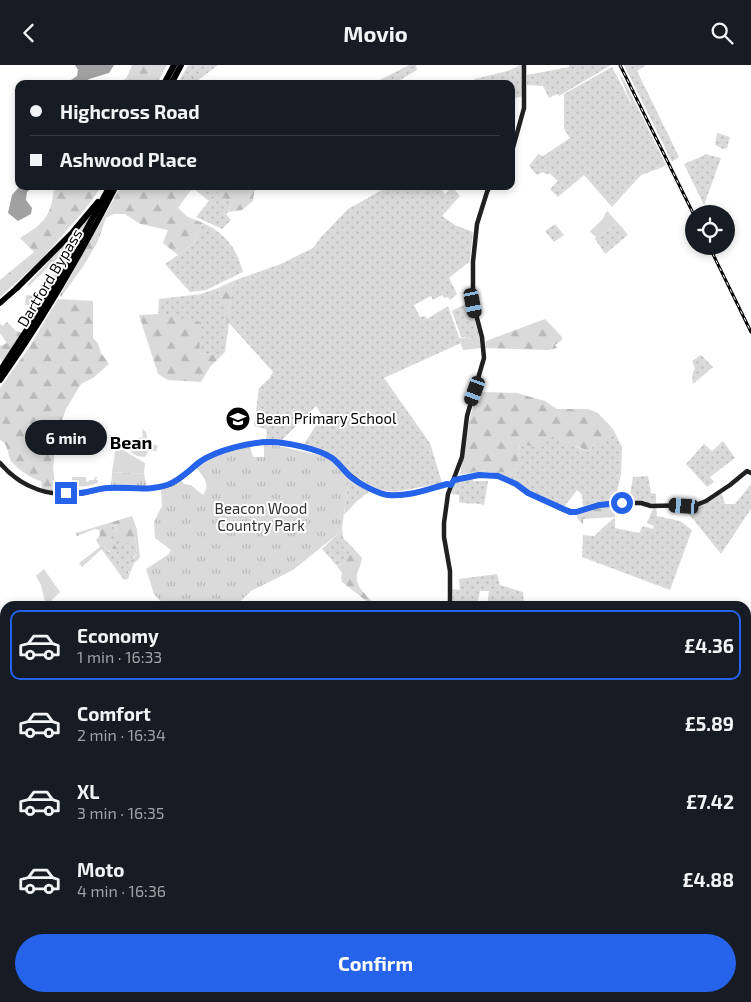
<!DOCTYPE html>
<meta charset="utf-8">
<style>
body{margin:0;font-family:"Exo 2",sans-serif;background:#20242c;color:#f1f3f6;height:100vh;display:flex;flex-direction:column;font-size:19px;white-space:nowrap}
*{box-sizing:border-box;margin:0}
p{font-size:16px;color:#9ea1a6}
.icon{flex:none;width:28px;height:28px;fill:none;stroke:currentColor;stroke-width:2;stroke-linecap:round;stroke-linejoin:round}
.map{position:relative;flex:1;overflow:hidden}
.side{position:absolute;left:0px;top:536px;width:751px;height:401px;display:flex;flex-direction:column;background:#171b24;border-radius:15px 15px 0 0;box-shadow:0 2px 8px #0003}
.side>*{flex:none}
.guide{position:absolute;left:15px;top:15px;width:500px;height:110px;border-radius:10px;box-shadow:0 2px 8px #0003;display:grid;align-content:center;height:110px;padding:0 15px;background:#171b24}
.fabs{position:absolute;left:685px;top:140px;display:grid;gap:10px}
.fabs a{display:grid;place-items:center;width:50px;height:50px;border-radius:50%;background:#171b24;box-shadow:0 2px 8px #0003;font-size:25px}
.end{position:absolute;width:22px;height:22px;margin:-11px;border:6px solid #2563eb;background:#fff;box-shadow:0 0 0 2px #fff}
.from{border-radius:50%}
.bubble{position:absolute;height:35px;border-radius:18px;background:#171b24;box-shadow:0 2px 8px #0003;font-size:16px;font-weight:700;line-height:35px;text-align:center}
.car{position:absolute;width:15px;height:30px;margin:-15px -8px;border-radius:6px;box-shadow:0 0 4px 1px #0007;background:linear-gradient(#222 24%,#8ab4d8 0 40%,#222 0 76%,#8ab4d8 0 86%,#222 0)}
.guide b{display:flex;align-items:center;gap:18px;height:48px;font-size:19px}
.guide b+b{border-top:1px solid #363941}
.guide i{width:12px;height:12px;background:#f1f3f6}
ul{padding:9px 0 0;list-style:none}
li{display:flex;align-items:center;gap:15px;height:70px;margin:0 10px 8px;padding:0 5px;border:2px solid transparent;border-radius:10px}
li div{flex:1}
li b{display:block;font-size:19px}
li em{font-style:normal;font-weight:700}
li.on{border-color:#2563eb}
li>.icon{width:45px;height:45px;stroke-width:1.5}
.cta{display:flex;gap:10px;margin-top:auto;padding:10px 15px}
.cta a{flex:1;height:58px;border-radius:30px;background:#2563eb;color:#fff;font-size:20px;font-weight:700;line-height:58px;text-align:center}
header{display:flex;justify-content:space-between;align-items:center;height:65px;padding:0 15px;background:#171b24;font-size:22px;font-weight:700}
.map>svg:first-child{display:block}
.grass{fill:url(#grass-dots)}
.forest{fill:url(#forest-firs)}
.park{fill:url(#park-tufts)}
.garden{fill:#dadada}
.water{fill:#a1a1a1}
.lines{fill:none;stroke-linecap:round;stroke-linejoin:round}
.secondary{stroke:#202020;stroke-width:4.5}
.primary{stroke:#000;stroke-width:5.5}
.trunk{stroke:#000;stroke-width:6}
.rail-casing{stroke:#000;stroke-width:3}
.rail{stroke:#fff;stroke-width:1;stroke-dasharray:4;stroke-linecap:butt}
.route{stroke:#2563eb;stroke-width:6}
.labels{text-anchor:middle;stroke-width:4;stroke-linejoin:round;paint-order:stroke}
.street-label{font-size:15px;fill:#000;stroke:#fff}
.poi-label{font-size:15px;fill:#000;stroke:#fff;text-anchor:start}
.park-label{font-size:15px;fill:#313131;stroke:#fff}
.quarter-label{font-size:18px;font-weight:bold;fill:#000;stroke:#fff}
</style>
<header><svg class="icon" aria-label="back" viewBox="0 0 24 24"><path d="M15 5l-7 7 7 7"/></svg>Movio<svg class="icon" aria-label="search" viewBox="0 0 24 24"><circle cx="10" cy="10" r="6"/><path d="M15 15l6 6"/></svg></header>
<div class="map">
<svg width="751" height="937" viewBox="0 0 751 937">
<defs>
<pattern id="grass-dots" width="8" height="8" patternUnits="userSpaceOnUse" patternTransform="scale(1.25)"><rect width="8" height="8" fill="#dadada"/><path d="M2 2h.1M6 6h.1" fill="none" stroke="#b9b9b9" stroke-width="1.8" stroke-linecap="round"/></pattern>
<pattern id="forest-firs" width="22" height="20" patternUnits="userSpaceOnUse" patternTransform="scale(1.25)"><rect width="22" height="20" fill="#dadada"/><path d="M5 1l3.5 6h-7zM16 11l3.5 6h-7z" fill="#b9b9b9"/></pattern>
<pattern id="park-tufts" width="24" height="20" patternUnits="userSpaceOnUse" patternTransform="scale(1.25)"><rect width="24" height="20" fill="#dadada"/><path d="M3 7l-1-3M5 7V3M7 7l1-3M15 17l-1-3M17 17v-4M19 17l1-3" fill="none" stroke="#b9b9b9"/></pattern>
</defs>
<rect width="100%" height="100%" fill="#fff"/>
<g class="grass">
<path d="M188,0h30l-25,19h-15z"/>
<path d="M409,0h7l1,5 -24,14h-16l-1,-2z"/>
<path d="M520,0h3v31l-12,3v-15h-35l-2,-5 34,-8z"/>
<path d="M569,0h42l-52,31 -2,-2 -8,4 -6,-12 -16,-1v-10l42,-8z"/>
<path d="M624,0h22l-9,6 42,86 -7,5z"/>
<path d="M612,2l21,40 -14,-33 5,6 42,85 -8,4 -17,6 -29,32 -28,-32 -26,22 -8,-8 8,-8 -9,-8 -2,2 -4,-3 -6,3 -8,-9 9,-12 5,2 27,-18 -6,-9v-35z"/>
<path d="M717,68l13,4 -3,11 -4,1 -8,-4z"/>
<path d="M705,89l16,4 -17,47 -20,-41 19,-8z"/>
<path d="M194,121h27l-4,4 16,11 -5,11 -2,2 5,6 -9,9 -26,-12 13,-16 -16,-13z"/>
<path d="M389,121h50l6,8 7,-7 8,9 -18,20 13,9 18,7 -3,29 -21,17 8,16 -7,6 -2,-3 -4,1 -2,-3 -9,5 -2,-4 -17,9 6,12 5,-1 2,3 21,-13 13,37 -77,35 46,65 12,40 -47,9 -16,-2 -27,-15 -26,-23 -22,-8 18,-28 -6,-10 -34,34h-16l1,-8 -1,-3 -12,-3 5,-38 10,-9 4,-7 -44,-49 -4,29 -4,4 -22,-3 -41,-39 1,-15 42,-5 17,-6 10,33 5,-40 48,-17 32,-16 9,-12 26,-27z"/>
<path d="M203,158c23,11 33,24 40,49l-37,18 -16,2 -25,-28 27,-19z"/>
<path d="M618,158l10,12 -23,19 -10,-15z"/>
<path d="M555,159l9,11 -10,7 -9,-11z"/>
<path d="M471,236l9,34 -10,4 -2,-2h-7l-9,-26z"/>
<path d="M701,290l12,12 -20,17c-1,-8 -1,-10 2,-16l-3,-7z"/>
<path d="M613,364l9,18 -1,27 -6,26 -32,7 -1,-12 -5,-5 -14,18 -26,-13 -34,-20 -13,-3 -30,2c22,-5 34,-4 56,0l4,-30 34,-9c13,10 21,10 34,17l7,-8 16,-8z"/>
<path d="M723,376l12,17 -25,19 4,5 -7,5 -21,-23 18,-20 8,7z"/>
<path d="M472,411l1,5h15l-4,24c-8,-3 -17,0 -25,-3v-7l-8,-1 4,-13z"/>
<path d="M648,411l3,17 5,1v10l-27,-3 4,-24z"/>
<path d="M349,412l22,13 -15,12 -12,13z"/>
<path d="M751,419v25l-30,45 -36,-45v-2h8l28,-15 4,12h10z"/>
<path d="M654,441l2,1 1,9 23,5 12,9 -22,60 -88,-33 1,-22 11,1 21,-19v11l24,5 4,-7 10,3 1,-3 -7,-3z"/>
<path d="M116,460l1,10 18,1 2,18 -4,3 -5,16h2l-2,6 -4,1 -24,-33 7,1 2,4 9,-3 -8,-9v-12z"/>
<path d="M342,463l1,10 11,11 -9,14 -8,3 -15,-17 17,-16z"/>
<path d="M497,509l3,11 23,7 1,14h-37l2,-15h-9l-3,15h-24l-1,-17 8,1 -1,-11z"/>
<path d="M746,608l5,2v82l-5,5z"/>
<path d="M751,817v46l-5,-3v-42z"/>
<path d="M631,933h58l-2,4h-21l1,-4 -36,4z"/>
</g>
<g class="forest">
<path d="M132,0h35l-10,19h-37l7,-7z"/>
<path d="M54,121h48l-20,27 -43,49 -39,35v-17l34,-28 -14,-14c25,-15 32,-23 34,-52z"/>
<path d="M121,121h73l-16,22 10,9 15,6 -11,22 -14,10 -15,-12 5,-13 -28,-6 -15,-10h-11l-8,4 -8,23 -14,24 -23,32 -1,-2z"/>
<path d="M221,121h34l-2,15 -11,9 -14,2 5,-11 -13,-4 -3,-7z"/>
<path d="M92,149l-43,80 -4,-2 15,-30v-6l-31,30 -2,-1z"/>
<path d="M233,216l-5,42 -10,-35z"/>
<path d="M26,230l21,2 -9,13 -7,-4 -6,-1z"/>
<path d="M58,234l35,2v37l5,5 3,10 8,11 -16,14 -12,6 -15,25 -9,25 -4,33 3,25 -14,-2 -1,-9c-9,-2 -24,-12 -30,-20 -4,-7 -2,-17 -11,-21v-52l28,-39z"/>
<path d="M158,249l43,8 -2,31 22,3 -11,11 -9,15 -33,-2 -10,-6 -19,-59z"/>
<path d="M545,254l17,18v3l-7,5 2,3 -9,2 -63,-2 1,-7z"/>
<path d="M7,257l9,9 7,2 -21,29 -2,-4v-12l7,-3 -7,-10v-9l3,2z"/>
<path d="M478,327l39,1 28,8 12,8h31l10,4 15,16 -1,7 -17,8 -7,8 -9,-5 -13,-3 -12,-8 -3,2 -7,-1 -6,10 -18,-3 -4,31c-23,-5 -32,-6 -56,-1l10,-57z"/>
<path d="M142,364l4,3 2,10 10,4 -2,5h-8l-3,6 -8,-1 -6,-4 6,-14 6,-1z"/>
<path d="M617,439l-2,13 -32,2v5l-6,-6 1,-5 6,-3z"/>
<path d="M132,451l5,14 3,28 -6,5 -4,10 -3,-3 3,-8 7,-8 -2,-17 -7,6 -7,-1 -4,-7 -1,-10 -6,3v12l8,9 -2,7c-7,-3 -8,-10 -15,-9l1,2 -20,18 -3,-4 21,-16 -4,-7 4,-5 -1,-5 -4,-1 -18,7 -1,-3z"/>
<path d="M354,484l8,9c-1,6 -3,10 -5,16 -2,12 8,20 15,27l-3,2 -27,-21 -1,-4 1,-5 -5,-7 8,-3z"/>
<path d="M0,769l5,4v159l10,1 -8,4h-7z"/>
</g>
<g class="park">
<path d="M269,379l54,12 10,5 16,16 -7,51 -3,5 -46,37 -42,21 -16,15h-70l-11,-12 -8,-25 23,-15 2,-4 -16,-12 -1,-16 8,-16 -1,-18 20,-8 3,4 7,1 12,10c8,-10 0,-20 -8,-28 18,-11 35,-17 55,-20l3,10h11v-12z"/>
<path d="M112,407l32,2 3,13 -35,-1 -1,-1z"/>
</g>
<g class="garden">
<path d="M607,146l11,12 -23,16 1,-4 -2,1 -4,-5 12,-11z"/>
<path d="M480,270l2,13 -19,2 -4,-12 9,-1 2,2z"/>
<path d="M116,381l29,17 -1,11 -32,-2z"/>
<path d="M72,412h14v5h1l3,-2h4l1,-3h2l-1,3h2v3l-10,3 -16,1z"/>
<path d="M44,504l16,23 -14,14 -5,-21 -5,-9z"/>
</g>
<g class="water">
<path d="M75,0h39l-5,8 -20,6 -5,5h-19l12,-8 1,-6z"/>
<path d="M20,121h14l-7,6 -1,8 6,8 -1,6 -13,7 -10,-8 4,-18z"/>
</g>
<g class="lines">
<g class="secondary">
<path d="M511,90l13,-47v-43"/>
<path d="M0,398c22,26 52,35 85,30 9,-2 17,-5 26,-5 20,-1 40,4 60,-4 13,-6 22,-17 33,-25 16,-10 40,-14 58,-17 16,-2 57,7 70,16 7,5 12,13 19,18 8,7 23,16 33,18 22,5 43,-5 63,-10l4,1"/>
<path d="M454,415l25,-5 19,1 18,8 12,9 36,17 12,2 23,-7 14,-2h28l10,3 45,-1 10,-4 24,-16 17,-14 4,2"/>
<path d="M450,541v-35l-6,-34v-14l4,-29 14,-37 5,-41 17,-58 -2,-21 -9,-34v-41l4,-38 10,-32 3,-6"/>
<path d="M746,756l5,-2"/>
<path d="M233,937l3,-5"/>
</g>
<path class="primary" d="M0,238l17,-15"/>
<g class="trunk">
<path d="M164,19l10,-19"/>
<path d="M171,19l10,-19"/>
<path d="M17,223l55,-55 26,-31"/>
<path d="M0,306l58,-89 52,-96"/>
<path d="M0,315c44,-62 81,-126 116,-194"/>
</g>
<defs>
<g id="rail">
<path d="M620,0l74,150"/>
<path d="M709,181l42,86"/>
</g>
</defs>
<use href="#rail" class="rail-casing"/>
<use href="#rail" class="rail"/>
</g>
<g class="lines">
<path class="route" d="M66,428c15,3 28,-4 41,-5 20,-2 40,4 60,-3 14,-5 23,-16 34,-24 17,-11 49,-19 69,-19 16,0 49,7 62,16 7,5 12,13 19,19 7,6 27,17 37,18 21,2 40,-6 59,-11l4,1 3,-5 25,-5 19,1 18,8 12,9 42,19h6l23,-7 23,-2"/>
</g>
<defs>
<symbol id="school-disc" viewBox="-11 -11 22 22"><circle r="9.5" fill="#000" stroke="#fff"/><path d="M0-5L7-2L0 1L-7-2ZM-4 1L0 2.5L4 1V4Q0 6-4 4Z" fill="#fff"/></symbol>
</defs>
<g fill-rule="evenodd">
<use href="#school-disc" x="224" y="340" width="28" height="28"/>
</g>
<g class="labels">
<g class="street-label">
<text transform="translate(50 213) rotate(-59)" y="5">Dartford Bypass</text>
</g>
<g class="poi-label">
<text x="256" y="359">Bean Primary School</text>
</g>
<g class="park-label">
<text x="261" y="449">Beacon Wood<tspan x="261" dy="17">Country Park</tspan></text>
</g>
<g class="quarter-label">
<text x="131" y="384">Bean</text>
</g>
</g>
</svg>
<div class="fabs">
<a><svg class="icon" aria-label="locate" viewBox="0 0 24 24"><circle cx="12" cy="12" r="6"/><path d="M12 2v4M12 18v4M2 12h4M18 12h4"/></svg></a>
</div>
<i class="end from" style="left:622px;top:438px"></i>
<i class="end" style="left:66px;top:428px"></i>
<div class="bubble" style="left:25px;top:355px;width:82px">6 min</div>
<i class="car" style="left:473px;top:238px;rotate:169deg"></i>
<i class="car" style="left:475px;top:326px;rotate:200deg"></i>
<i class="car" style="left:684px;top:441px;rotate:274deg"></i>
<div class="guide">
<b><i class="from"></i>Highcross Road</b>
<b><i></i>Ashwood Place</b>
</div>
<section class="side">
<ul>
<li class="on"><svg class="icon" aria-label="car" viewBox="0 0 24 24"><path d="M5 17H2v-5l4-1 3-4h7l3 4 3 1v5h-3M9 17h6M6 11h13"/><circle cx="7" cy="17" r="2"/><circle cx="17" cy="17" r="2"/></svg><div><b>Economy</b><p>1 min · 16:33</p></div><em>£4.36</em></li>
<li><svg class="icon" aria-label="car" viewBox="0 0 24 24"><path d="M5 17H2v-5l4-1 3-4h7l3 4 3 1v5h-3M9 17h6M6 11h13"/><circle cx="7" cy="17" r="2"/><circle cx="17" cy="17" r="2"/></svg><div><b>Comfort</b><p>2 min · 16:34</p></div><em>£5.89</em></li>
<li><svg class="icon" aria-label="car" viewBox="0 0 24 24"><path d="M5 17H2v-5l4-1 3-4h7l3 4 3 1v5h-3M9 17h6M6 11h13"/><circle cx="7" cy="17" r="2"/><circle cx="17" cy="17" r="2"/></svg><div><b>XL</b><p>3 min · 16:35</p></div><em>£7.42</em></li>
<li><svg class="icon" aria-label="car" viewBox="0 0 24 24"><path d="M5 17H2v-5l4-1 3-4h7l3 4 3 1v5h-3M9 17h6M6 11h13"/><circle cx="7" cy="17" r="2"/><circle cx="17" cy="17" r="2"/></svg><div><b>Moto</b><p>4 min · 16:36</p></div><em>£4.88</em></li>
</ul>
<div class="cta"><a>Confirm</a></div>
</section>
</div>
